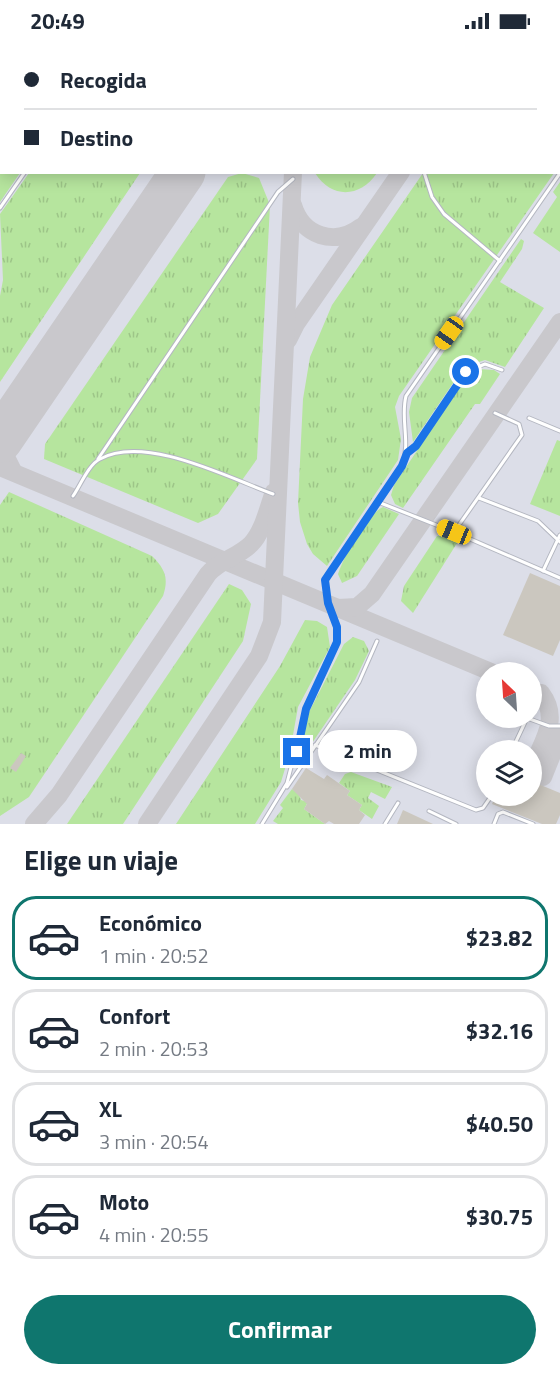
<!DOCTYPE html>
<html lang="es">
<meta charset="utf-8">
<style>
body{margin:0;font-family:"Titillium Web",sans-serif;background:#f6f6f7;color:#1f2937;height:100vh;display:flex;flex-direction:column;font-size:22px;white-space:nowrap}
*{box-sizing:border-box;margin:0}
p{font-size:20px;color:#747a83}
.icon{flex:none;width:33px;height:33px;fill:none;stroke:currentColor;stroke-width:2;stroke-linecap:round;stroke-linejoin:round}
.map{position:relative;height:782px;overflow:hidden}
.sheet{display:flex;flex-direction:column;background:#fff;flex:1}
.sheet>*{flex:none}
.hud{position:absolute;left:0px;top:0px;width:561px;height:132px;box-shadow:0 3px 15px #0003;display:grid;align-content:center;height:132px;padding:0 24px;background:#fff}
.needle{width:39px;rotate:335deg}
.buttons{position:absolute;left:476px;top:620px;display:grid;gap:12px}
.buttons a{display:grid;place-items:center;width:66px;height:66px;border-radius:50%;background:#fff;box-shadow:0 3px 15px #0003;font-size:30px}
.end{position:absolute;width:27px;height:27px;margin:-14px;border:8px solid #1a73e8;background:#fff;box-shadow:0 0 0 3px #fff}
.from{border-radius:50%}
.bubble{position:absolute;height:42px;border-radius:21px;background:#fff;box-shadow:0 3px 15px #0003;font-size:20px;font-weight:700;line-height:42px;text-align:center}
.car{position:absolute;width:18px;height:36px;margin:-18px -9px;border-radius:8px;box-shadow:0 0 4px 2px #0007;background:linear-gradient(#f5c518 24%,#345 0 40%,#f5c518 0 76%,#345 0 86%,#f5c518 0)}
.hud b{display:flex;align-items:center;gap:21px;height:57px;font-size:22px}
.hud b+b{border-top:2px solid #e0e1e3}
.hud i{width:15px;height:15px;background:#1f2937}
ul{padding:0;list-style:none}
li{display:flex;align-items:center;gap:18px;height:84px;margin:0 12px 9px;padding:0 12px;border:3px solid #e0e1e3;border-radius:24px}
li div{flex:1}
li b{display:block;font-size:22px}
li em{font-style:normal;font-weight:700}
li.selected{border-color:#0f766e}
li>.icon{width:54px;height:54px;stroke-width:1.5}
h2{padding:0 24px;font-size:27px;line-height:72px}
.primary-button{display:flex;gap:12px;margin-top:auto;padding:12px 24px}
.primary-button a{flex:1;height:69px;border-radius:36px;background:#0f766e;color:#fff;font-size:24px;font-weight:700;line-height:69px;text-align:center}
.status{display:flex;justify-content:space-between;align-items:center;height:42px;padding:0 30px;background:#fff;direction:ltr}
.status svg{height:16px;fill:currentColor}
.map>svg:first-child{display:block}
.airport{fill:#dcdee8;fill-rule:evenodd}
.grass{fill:url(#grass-tufts)}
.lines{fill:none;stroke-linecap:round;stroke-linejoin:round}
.taxiway{stroke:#c9c8cc;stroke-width:18}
.runway{stroke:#c9c8cc;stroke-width:45}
.building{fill:#cbc7bf}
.lane-casing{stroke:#b4b7c1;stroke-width:5}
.lane{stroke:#fff;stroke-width:3}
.route{stroke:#1a73e8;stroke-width:8}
</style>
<div class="status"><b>20:49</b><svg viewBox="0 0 49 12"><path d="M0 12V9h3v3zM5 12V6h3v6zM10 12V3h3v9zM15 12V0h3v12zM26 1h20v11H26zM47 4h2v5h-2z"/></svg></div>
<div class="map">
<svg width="560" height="782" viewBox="0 0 560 782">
<defs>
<pattern id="grass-tufts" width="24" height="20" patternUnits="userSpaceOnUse" patternTransform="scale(1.5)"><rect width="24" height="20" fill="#b6e59e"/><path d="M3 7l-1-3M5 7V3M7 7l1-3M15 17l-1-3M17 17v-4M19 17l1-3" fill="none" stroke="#9dc588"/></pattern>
</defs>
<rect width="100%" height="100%" fill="#efe9e1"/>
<path class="airport" d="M0,0h560v782h-560zM2,2h558v128h-558zM486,630h45v45h-45zM486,708h45v45h-45z"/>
<g class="grass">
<path d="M0,0h110l-108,2v128l18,1 -20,29z"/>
<path d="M29,131h111l-140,209v-86l3,-16 -3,-66z"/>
<path d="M242,131l17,5 11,27 -13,254 -39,55 -20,9 -154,-64 1,-15 183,-267z"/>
<path d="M315,131v-1l62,1c-16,24 -45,27 -62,0z"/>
<path d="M423,131h131l-155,223 -4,11 6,32 -3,21 -71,106 -14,-12 -6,-10 -7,-22 -2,-19 5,-104 7,-42 22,-52z"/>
<path d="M560,140v70l-27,-19 24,-36 -4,-5z"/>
<path d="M521,197l3,2 -2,8 -22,33 44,26 -39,59 -20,-7 -21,7 -51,75 -4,-30 3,-14z"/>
<path d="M478,327l16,1 6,4 -20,30h-5l-72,104 -8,-4 -4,-9 3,-10 69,-103z"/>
<path d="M557,398l3,1v75l-30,-12z"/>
<path d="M9,450l143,64c13,13 17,22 11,40l-134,201 -29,19v-311z"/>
<path d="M383,465l16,7 -42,62 -15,7 -4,-9c6,-18 28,-59 45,-67z"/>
<path d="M449,493l10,5 -46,73 -12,-12 3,-15 33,-50z"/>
<path d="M229,542l13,6 9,14 -8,37 -120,183h-56z"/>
<path d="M305,578l12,1 10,6 3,20 -32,60 -8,45 -9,30 -26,42h-79l104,-158z"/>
<path d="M353,595l11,4 5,10 -14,29 -58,85 10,-49 37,-72z"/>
<path d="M351,730l41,15 -7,12 -14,-7 -3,6 11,8 -7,13 -13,-9 3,-5 -15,-10 3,-4 -11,-8 6,-9z"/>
<path d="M292,747l7,5 2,6 7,2 -4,7 21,15h-47l-5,-3 10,-13 -3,-3z"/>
</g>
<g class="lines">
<g class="taxiway">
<path d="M272,2l1,-2"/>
<path d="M299,2v-2"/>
<path d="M490,2l1,-2"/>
<path d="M293,163c9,31 42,42 68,22"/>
<path d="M288,298l8,-16 105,-152"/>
<path d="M6,389l-3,20 10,20"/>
<path d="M0,425l491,205"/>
<path d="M338,566l19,-1 15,-13 188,-272"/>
<path d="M533,723c11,-26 27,-47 8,-72"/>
<path d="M543,735l17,-42"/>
<path d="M34,782l25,-29 149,-221c12,-14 30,-17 43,-30 12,-12 17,-36 23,-52"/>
<path d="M147,782l112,-168 13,-34 21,-450"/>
</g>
<g class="runway">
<path d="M272,2l1,-2"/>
<path d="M0,398l183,-268"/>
</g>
</g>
<g class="building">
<path d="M530,531l30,13v54l-7,16 -50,-21z"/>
<path d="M21,711l5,3 -10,16 -6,-4z"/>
<path d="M306,726l18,11 3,-4 23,16 -3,4 15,10 -3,5 6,5 -6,9h-25l-5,-3 -4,3 -21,-15 3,-5 -15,-15z"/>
<path d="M531,739l29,12v22l-4,9h-14l-50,-20 4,-9h35z"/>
<path d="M403,768l30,14h-36z"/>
</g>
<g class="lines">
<defs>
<g id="lane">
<path d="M115,2l1,-2"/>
<path d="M424,130l8,25 12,17 56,47"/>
<path d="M0,166l25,-36"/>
<path d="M529,376l31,13"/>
<path d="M407,411l8,-7 51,-74 19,-8 17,6"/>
<path d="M98,417l180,-267 15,-13"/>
<path d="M73,454c7,-10 16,-32 27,-37 45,-25 129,19 173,35"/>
<path d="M479,456l59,23 22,21"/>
<path d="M378,460l76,30 68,-97 -3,-11 -24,-11"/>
<path d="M454,490l106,46"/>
<path d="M543,529l17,-36"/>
<path d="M315,703l161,65 7,-2 9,-13"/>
<path d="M512,708l15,-32 22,8h11"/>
<path d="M287,745l72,-105 18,-41"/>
<path d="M429,769l27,13"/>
<path d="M262,782l25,-41 19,-74 31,-67v-15l-9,-24 -3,-23 77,-114c9,-24 -2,-47 4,-70l154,-223"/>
<path d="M385,782l13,-21"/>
<path d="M494,782l4,-10 5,-2 30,12"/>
</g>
</defs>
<use href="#lane" class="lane-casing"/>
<use href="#lane" class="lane"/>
</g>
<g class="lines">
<path class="route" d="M297,710l9,-43 31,-67v-15l-9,-24 -3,-23 77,-114 5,-13 9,-7 50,-74"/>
</g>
</svg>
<div class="buttons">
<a><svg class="needle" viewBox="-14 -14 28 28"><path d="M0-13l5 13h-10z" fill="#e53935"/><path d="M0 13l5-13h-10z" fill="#747a83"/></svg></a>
<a><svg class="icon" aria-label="layers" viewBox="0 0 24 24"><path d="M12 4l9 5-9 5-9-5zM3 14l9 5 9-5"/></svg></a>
</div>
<i class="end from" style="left:466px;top:330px"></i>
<i class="end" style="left:297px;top:710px"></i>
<div class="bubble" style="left:318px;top:688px;width:99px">2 min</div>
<i class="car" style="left:449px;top:291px;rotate:215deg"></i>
<i class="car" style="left:454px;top:490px;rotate:292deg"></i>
<div class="hud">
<b><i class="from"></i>Recogida</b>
<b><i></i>Destino</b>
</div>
</div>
<section class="sheet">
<h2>Elige un viaje</h2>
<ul>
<li class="selected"><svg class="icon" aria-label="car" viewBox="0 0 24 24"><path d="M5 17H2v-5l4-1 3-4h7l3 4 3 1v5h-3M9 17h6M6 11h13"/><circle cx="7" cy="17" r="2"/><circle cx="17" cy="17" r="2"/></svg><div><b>Económico</b><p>1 min · 20:52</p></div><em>$23.82</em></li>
<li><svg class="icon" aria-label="car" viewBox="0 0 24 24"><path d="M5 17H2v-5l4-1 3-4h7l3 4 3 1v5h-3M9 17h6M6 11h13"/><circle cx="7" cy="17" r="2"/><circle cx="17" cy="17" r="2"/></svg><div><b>Confort</b><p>2 min · 20:53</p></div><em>$32.16</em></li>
<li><svg class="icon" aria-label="car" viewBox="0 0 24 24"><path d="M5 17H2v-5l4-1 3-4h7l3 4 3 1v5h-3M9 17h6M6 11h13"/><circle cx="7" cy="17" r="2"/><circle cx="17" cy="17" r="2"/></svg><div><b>XL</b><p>3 min · 20:54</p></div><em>$40.50</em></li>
<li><svg class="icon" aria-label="car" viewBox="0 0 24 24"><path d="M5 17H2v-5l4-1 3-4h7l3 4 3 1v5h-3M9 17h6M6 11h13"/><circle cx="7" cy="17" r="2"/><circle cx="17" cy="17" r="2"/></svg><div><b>Moto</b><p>4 min · 20:55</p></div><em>$30.75</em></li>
</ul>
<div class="primary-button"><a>Confirmar</a></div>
</section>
